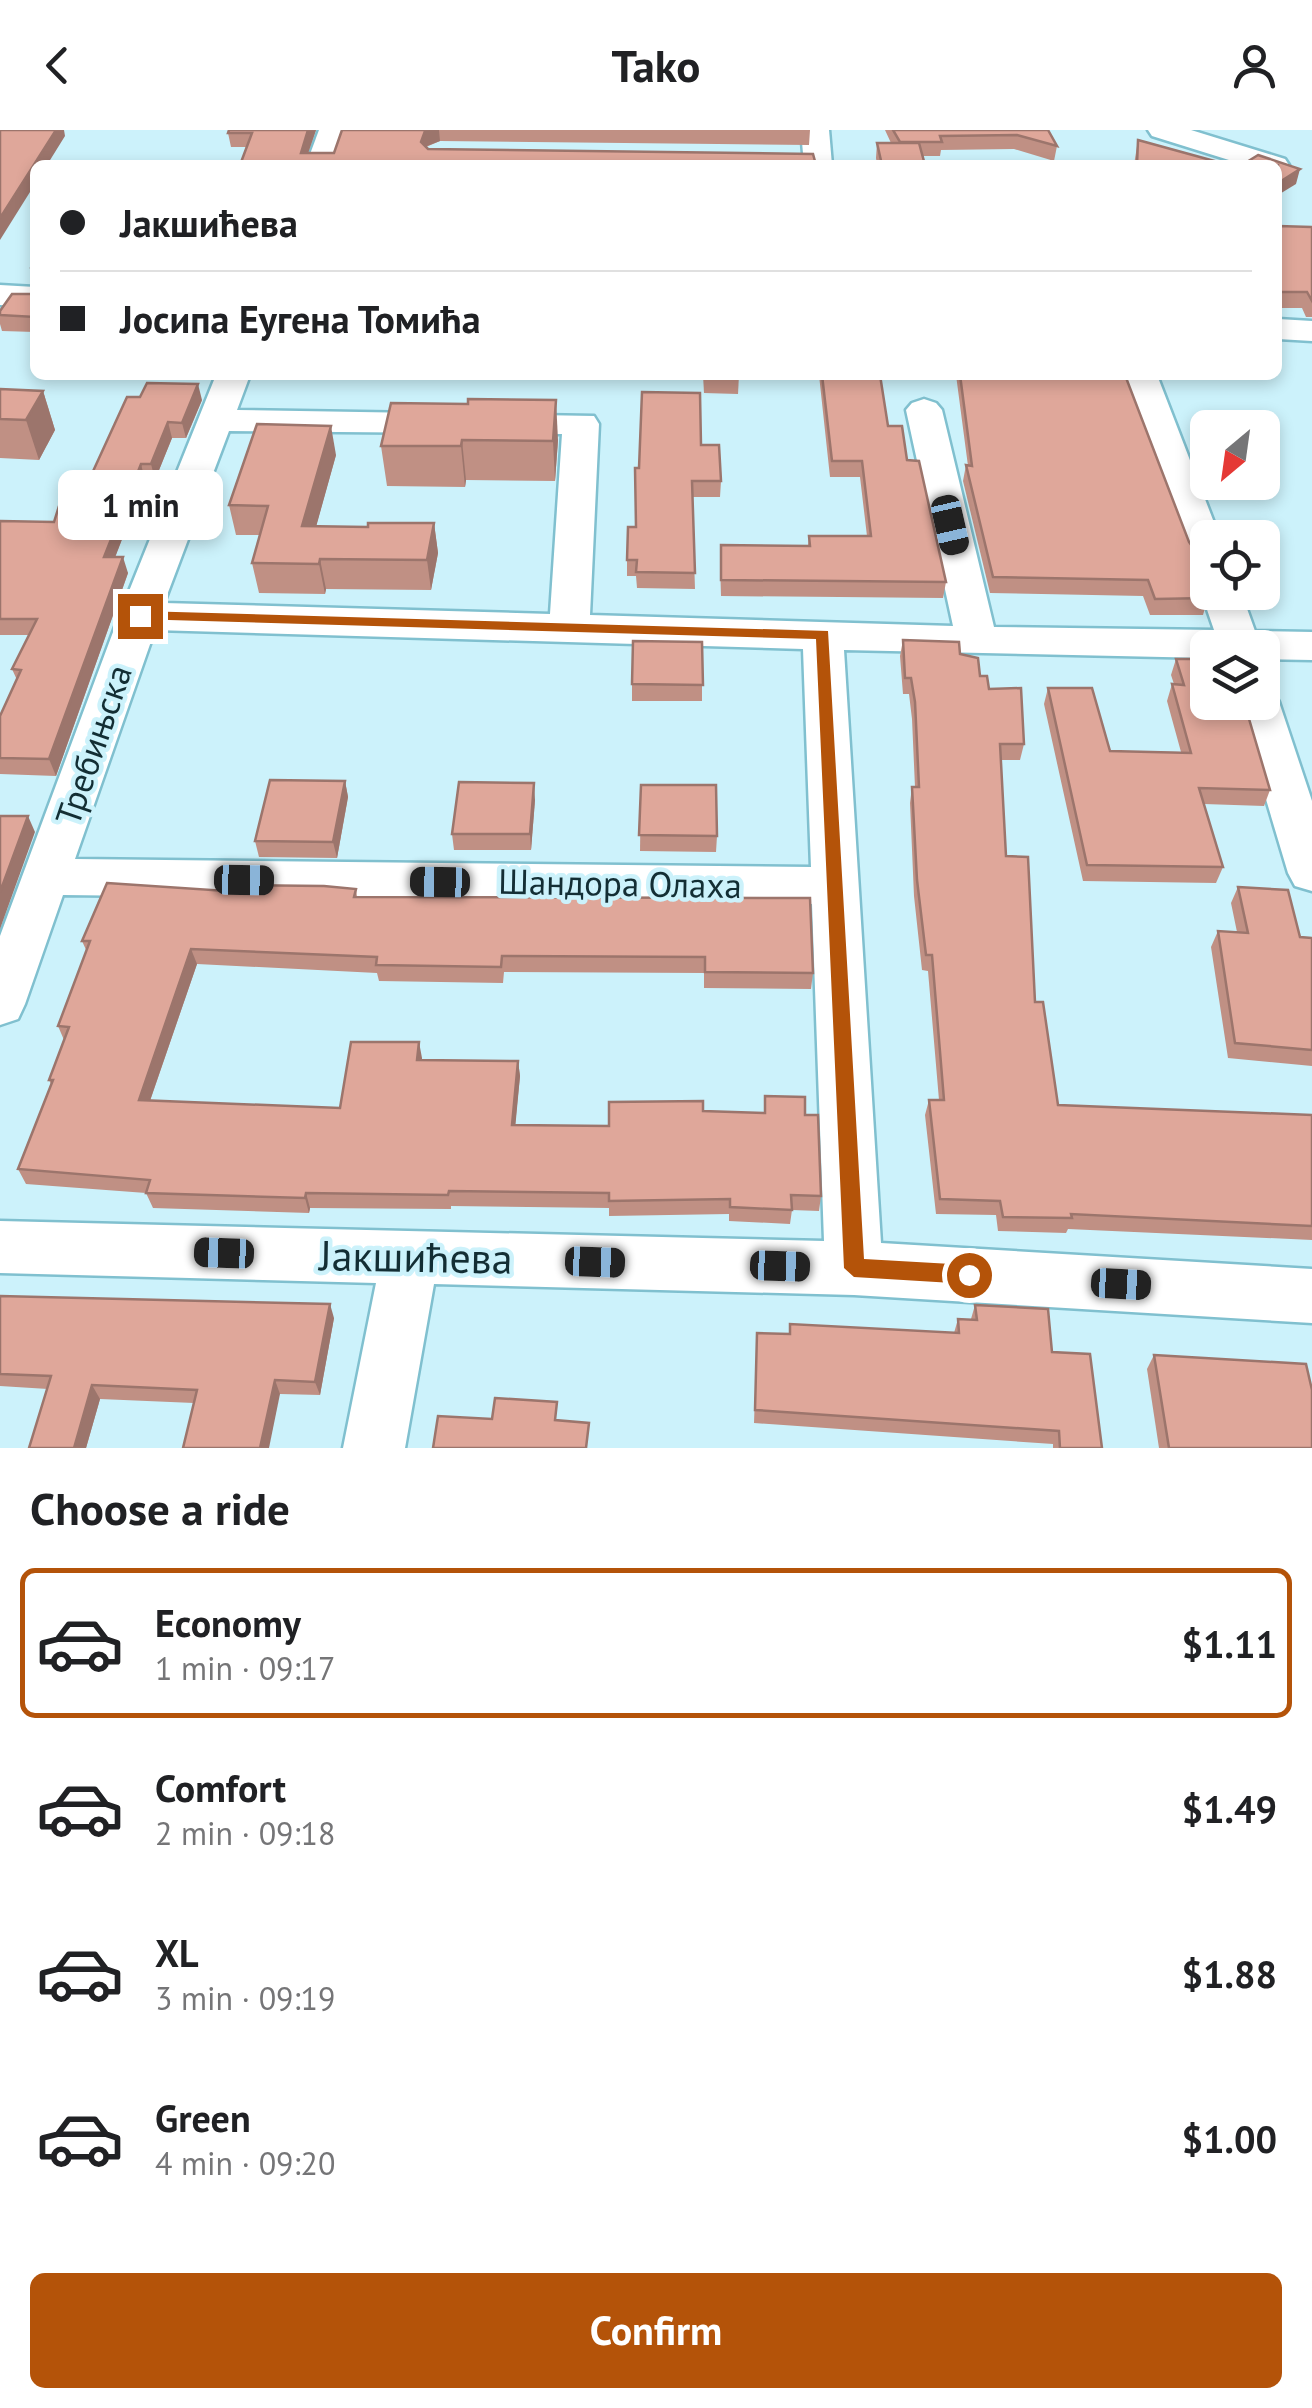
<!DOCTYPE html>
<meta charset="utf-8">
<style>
body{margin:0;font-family:"PT Sans",sans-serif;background:#f6f6f6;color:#202124;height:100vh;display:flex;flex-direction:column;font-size:38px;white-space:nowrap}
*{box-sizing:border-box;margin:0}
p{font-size:32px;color:#757577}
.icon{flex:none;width:55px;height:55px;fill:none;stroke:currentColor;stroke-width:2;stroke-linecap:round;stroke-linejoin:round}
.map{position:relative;height:1318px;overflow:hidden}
.drawer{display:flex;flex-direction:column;background:#fff;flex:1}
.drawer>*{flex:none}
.top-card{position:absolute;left:30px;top:30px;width:1252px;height:220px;border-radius:15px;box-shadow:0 5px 15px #0003;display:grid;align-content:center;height:220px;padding:0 30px;background:#fff}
.needle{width:65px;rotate:209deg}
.fabs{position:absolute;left:1190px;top:280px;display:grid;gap:20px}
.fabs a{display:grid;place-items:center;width:90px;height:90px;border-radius:15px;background:#fff;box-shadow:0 5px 15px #0003;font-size:50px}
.end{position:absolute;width:45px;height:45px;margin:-22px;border:12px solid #b45309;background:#fff;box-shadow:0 0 0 5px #fff}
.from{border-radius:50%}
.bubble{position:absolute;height:70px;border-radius:15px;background:#fff;box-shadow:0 5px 15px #0003;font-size:32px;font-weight:700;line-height:70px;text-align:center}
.car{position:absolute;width:30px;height:60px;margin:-30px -15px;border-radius:12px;box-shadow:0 0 8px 2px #0007;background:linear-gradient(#222 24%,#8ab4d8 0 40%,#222 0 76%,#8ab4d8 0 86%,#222 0)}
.top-card b{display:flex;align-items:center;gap:35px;height:95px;font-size:38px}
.top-card b+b{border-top:2px solid #e0e0e0}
.top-card i{width:25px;height:25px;background:#202124}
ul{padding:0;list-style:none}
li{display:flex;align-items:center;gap:30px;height:150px;margin:0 20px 15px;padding:0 10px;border:5px solid transparent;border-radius:15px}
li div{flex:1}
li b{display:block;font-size:38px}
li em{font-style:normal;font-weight:700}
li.active{border-color:#b45309}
li>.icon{width:90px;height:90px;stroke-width:1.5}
h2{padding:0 30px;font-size:45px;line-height:120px}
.button{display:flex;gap:20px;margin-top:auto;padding:20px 30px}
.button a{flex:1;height:115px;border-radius:15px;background:#b45309;color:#fff;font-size:40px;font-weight:700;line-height:115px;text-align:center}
header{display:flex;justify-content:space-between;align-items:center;height:130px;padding:0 30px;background:#fff;font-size:45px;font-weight:700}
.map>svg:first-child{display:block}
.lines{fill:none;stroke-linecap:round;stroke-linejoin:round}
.minor-casing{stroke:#80c0cf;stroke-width:5}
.minor{fill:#fff;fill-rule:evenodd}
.wall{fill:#c09084}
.shaded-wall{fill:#9c756c}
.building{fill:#dfa79a;stroke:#9c756c;stroke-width:2.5}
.route{fill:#b45309}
.labels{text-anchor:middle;stroke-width:9;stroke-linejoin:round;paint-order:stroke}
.street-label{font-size:35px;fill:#132e34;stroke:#ccf2fb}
.near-street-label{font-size:42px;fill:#132e34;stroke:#ccf2fb}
</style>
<header><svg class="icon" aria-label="back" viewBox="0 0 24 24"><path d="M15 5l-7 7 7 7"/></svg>Tako<svg class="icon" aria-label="person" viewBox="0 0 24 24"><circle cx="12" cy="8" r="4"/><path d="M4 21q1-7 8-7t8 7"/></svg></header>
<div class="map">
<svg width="1312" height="1318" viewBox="0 0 1312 1318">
<rect width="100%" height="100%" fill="#ccf2fb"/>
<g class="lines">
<defs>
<g id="minor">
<path d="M319,0h28l-13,35h-28z"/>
<path d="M801,0h28l3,35h-28z"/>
<path d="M1148,0h43l94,29 4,6 -11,8v-8h-33l-93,-29z"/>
<path d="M0,155l35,2v20l-35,-2z"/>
<path d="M1278,189l34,2v20l-34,-2z"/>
<path d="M216,245h34l-13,35 357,6 5,8 -9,191 363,11 -47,-216 6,-7 12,-4 12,4 6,7 52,217 220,3 -13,-38 7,-9v9h33l14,39 57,1v28l-50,-1v-11h-54v10l-364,-8 37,593 431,26v54l-458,-28 -420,-11 -29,164h-62l33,-165 -376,-10v-52l824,20 -12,-337 -749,-9 -38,109 -7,15 -18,6v-89l119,-320zM229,301l333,3 -12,180 -386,-11zM155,500l648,19 8,218 -736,-8z"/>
<path d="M1123,245h34l63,163h-12v31l-14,-3 -6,-9z"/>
<path d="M1262,558l11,3 6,11 33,99v90l-17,-5 -7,-13 -51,-171h25z"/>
</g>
</defs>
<use href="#minor" class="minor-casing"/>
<use href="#minor" class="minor"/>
</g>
<g class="wall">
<path d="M316,0l-8,23h26l8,-23h468l-1,15 -369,-4 -14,6 2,2 388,16h-576l6,-18h-15l-3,-14z"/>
<path d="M885,0h163l9,16 -3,15 -40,-12 -73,1 -1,6h-17l2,9h-48l-1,-7 1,-15h14z"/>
<path d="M1138,10l91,25h-95z"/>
<path d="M1278,96l34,1v90h-6l-4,-9h-24z"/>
<path d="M35,132v70l-33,-1 -2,-7v-13l33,-17 1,-16 -3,-10z"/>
<path d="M703,245h36l-1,19 -34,-1z"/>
<path d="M819,245h61l8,51 19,34 39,122 -3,16 -222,-2 -1,-35 88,-15 1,-10h58l-7,-59h-30z"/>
<path d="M956,245h169l64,167 7,10 12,3v22l-5,8 5,13 -5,17h-53l-7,-19 -153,-3 -27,-112 3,-16 2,1z"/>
<path d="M0,259l43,2 12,39 -16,30 -39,-2z"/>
<path d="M127,267l75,3 -16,38h-14l-17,42h-10l-30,77 13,16 -72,203 -56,-2v-58l17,-36 -5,-11 17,-34h-29v-114l54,1 30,-31z"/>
<path d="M391,273l167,37 -3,41 -89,-1 -1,7 -78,-1 -6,-40z"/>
<path d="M701,315l20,36 -1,16h-28l3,92 -58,-1 -1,-12h-9v-16l9,-33 3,-59z"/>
<path d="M336,325l-20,71 52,1 66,-4 4,30 -7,37 -105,-1 -1,5 -66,-1 -7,-30 8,-28h-24l-7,-30z"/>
<path d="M903,510l57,14 20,22 44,68 -4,16h-19l5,96 29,146 23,103 254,10v125l-244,-11 -2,4 -68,-2 -2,-16 -60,-1 -11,-99 4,-15h10l-11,-129 -6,-1 -8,-74 -4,-93 2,-16h3l-3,-68 -3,-25h-6l-3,-38z"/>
<path d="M702,512v59h-70v-17z"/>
<path d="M1176,529l94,131 -6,16 -60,-2 19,63 -7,16 -133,-2 -39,-177 4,-16 62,63 71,1 -14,-51 5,-17h2l-3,-9z"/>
<path d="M345,651l3,16 -11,61 -78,-1 -4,-16z"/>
<path d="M641,655l76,51 -1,16 -76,-1z"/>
<path d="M535,670l-4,50h-77l-2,-16z"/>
<path d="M1238,757l62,50 12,1v128l-84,-8 -17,-111 7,-16 19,1 -6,-29z"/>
<path d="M356,759l1,8 456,76 -2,16 -107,-1v-15l-200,-1 -1,11 -124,-2 -2,-8 -180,-9 -47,137 190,7 82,-50v2l96,1 2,15 -5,49 94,1 94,-15 61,2 1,-17 40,19 16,81 -2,15 -27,-1 -2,14 -61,-3v-7l-120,2v-8l-158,-2v3l-141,-1 -1,5 -156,-5 -7,-15 -120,-9 -8,-15 33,-85 -2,-4 15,-40 -6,-14 29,-74 -5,-11 159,-49z"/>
<path d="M0,1166l334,22 -14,77 -40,-1 -86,9 -94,-4 -14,49h-57l19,-59 -48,-3z"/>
<path d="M975,1175l77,47 50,96h-49v-4l-299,-21 3,-90 32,1 1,-10 164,9 4,-14h13z"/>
<path d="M1154,1225l158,93h-153l-12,-79z"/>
</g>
<g class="shaded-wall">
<path d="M56,0h8l1,6 -18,29h-12v19l-35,56v-22z"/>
<path d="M308,0h8l-12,35 -3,-12z"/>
<path d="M429,0h10l1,11 -13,5 -4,10 -2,-14 4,-11z"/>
<path d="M1300,39l-4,15 -18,11v-12z"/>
<path d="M198,254l4,16 -16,38 -4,-15z"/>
<path d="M43,261l12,39 -16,30 -13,-40z"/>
<path d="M556,270l2,40 -3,41 -2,-40z"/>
<path d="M168,292l4,16 -17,42 -4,-16z"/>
<path d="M331,296l5,29 -28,101 -6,-30z"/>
<path d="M462,310l4,40 -1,7 -4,-41z"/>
<path d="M141,334l4,16 -36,93 -5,-16z"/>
<path d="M434,393l4,30 -7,37 -4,-30z"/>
<path d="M123,427l5,16 -72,203 -7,-17z"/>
<path d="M320,429l6,30 -1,5 -6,-30z"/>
<path d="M1208,440l-1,10 -11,15 5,-16z"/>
<path d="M345,651l3,16 -11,61 -4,-16z"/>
<path d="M534,653l1,17 -4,50 -1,-16z"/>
<path d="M28,686l7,16 -35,97v-37z"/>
<path d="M191,819l6,15 -52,151 -6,-15z"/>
<path d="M419,912l3,16 -2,17 -3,-15z"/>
<path d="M518,931l2,15 -6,64 -2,-15z"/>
<path d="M306,1063l4,15 -1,5 -4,-15z"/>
<path d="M330,1174l4,14 -14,77 -5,-13z"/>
<path d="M275,1250l5,14 -11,54h-9z"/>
<path d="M92,1255l8,14 -14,49h-12z"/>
</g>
<g class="building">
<path d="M0,0h56l-56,88z"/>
<path d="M229,0h79l-7,23h33l8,-23h87l-4,1 -4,11 7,7 385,5 3,11h-576l12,-32h-24z"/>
<path d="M893,0h155l9,16 -40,-11 -77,1 2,6h-42z"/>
<path d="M1138,10l91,25h-92z"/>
<path d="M877,13h42l6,22h-43z"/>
<path d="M1258,25l42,14 -22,14v-18h-36z"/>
<path d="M1278,96l34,1v74l-5,-9h-29z"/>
<path d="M35,132v55l-35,-2v-4l12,-17h21l1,-22 -3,-4z"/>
<rect x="704" y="245" width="35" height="3"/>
<path d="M822,245h58l8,51h14l5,34 12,1 27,121 -225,-2v-35l89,1 -1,-10h62l-9,-75h-30z"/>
<path d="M960,245h165l64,167 7,10 12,3v15l-7,9 7,19 -53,1 -7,-19 -155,-3 -27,-112 6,1z"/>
<path d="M147,253l51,1 -16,39 -14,-1 -17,42h-10l-37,93h19l-74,202 -49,-1v-42l21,-46 -9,-1 25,-50h-37v-98l54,1 10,-32 20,1 43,-94h13z"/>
<path d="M0,259l43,2 -17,29 -26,-1z"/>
<path d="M642,262l58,1 1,52h18l2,36h-29l3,92 -59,-1 1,-12h-10l1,-33h8l-1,-59h4z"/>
<path d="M468,269l88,1 -3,41 -91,-1 -1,6h-80l10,-43 77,1z"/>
<path d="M257,294l74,2 -29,100 66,1v-4h66l-7,37 -107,-1 -1,5 -67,-1 16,-57 -39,-1z"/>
<path d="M903,510l56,2 1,12 18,4 2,18h7l2,13 32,-1 3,56h-24l6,112 22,1 7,145h8l15,103 254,10v111l-241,-12 1,4 -69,-1 -3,-16 -60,-2 -11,-99h15l-12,-145h-6l-9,-75 -5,-93h7l-4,-85 -4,-24h-6z"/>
<path d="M633,511l69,1 1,43 -71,-1z"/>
<path d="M1176,529h32v43h36l26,88 -71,-2 24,79 -136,-2 -39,-177h44l18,63 81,2 -19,-69 12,1z"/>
<path d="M270,650l75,1 -12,61 -78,-1z"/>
<path d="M459,652l75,1 -4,51h-78z"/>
<path d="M641,655h75l1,51 -78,-1z"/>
<path d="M0,686h28l-28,76z"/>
<path d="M107,753l134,9 2,-7 81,1 32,3 -2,8 456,1 3,75 -108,-1v-15l-203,-1 -1,11 -125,-2 1,-8 -186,-8 -52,151 201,8 11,-66h68l-2,18 101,1 -6,64 97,1v-24l94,-1v10l62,2v-17l40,1v18h13l3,81 -30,-1 1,15 -62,-3v-8l-121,2v-8l-160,-2 -1,4 -142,-2 -1,5 -159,-5 4,-13 -132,-11 35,-89h-4l20,-53 -11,-1 32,-85h-8z"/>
<path d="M1238,757l50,3 12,47 12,1v112l-77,-7 -17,-112 30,2z"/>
<path d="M0,1166l330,8 -15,78 -40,-2 -15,68h-77l14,-58 -105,-5 -18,63h-45l22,-72 -51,-2z"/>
<path d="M975,1175l73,4 4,43 38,2 12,94h-42l-1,-17 -304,-21 2,-77 33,1v-10l169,9 -1,-14 19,1z"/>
<path d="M1154,1225l152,9 6,26v58h-143z"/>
<path d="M495,1268l62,4 -2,18 34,3 -3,25h-153l5,-32 54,3z"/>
</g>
<path class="route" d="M140,481l688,20 36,628 105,6 7,3 3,7 -3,7 -7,2 -115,-7 -10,-9 -28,-629 -682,-20v-7z"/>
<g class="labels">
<g class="street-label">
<text transform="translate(94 615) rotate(-71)" y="12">Требињска</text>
<text transform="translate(620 754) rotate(1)" y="12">Шандора Олаха</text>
</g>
<g class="near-street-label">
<text transform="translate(416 1127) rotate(1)" y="15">Јакшићева</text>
</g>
</g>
</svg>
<div class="fabs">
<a><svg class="needle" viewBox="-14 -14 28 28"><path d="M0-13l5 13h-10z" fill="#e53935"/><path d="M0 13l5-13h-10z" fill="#757577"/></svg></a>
<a><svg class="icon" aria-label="locate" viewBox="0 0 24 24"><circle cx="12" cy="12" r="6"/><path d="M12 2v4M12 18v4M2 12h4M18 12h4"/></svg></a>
<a><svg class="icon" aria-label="layers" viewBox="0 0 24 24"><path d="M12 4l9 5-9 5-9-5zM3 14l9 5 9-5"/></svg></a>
</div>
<i class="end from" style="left:969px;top:1145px"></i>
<i class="end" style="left:140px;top:486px"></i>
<div class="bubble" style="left:58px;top:340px;width:165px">1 min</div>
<i class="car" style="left:950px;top:395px;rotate:167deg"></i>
<i class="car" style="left:244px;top:750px;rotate:91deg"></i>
<i class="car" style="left:440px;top:752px;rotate:271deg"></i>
<i class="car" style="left:224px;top:1123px;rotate:272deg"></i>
<i class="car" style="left:595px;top:1132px;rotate:92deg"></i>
<i class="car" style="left:780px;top:1136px;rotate:92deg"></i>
<i class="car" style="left:1121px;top:1154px;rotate:93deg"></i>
<div class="top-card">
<b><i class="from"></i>Јакшићева</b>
<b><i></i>Јосипа Еугена Томића</b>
</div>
</div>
<section class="drawer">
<h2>Choose a ride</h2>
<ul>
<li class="active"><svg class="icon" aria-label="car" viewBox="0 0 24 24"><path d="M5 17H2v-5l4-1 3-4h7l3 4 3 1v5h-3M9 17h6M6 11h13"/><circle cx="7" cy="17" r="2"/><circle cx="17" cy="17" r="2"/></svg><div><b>Economy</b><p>1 min · 09:17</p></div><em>$1.11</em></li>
<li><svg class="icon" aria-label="car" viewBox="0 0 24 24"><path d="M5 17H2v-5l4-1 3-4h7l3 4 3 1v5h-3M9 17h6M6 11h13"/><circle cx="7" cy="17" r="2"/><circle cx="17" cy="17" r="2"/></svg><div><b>Comfort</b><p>2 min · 09:18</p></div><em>$1.49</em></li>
<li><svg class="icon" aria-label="car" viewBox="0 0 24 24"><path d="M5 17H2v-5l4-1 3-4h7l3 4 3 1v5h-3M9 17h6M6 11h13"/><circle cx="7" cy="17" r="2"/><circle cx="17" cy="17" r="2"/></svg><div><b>XL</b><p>3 min · 09:19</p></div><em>$1.88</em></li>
<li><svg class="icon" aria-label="car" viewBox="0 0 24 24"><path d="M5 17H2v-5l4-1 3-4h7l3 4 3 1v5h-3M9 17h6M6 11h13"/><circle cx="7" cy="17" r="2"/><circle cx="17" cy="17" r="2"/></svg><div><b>Green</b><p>4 min · 09:20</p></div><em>$1.00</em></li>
</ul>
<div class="button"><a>Confirm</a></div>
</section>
